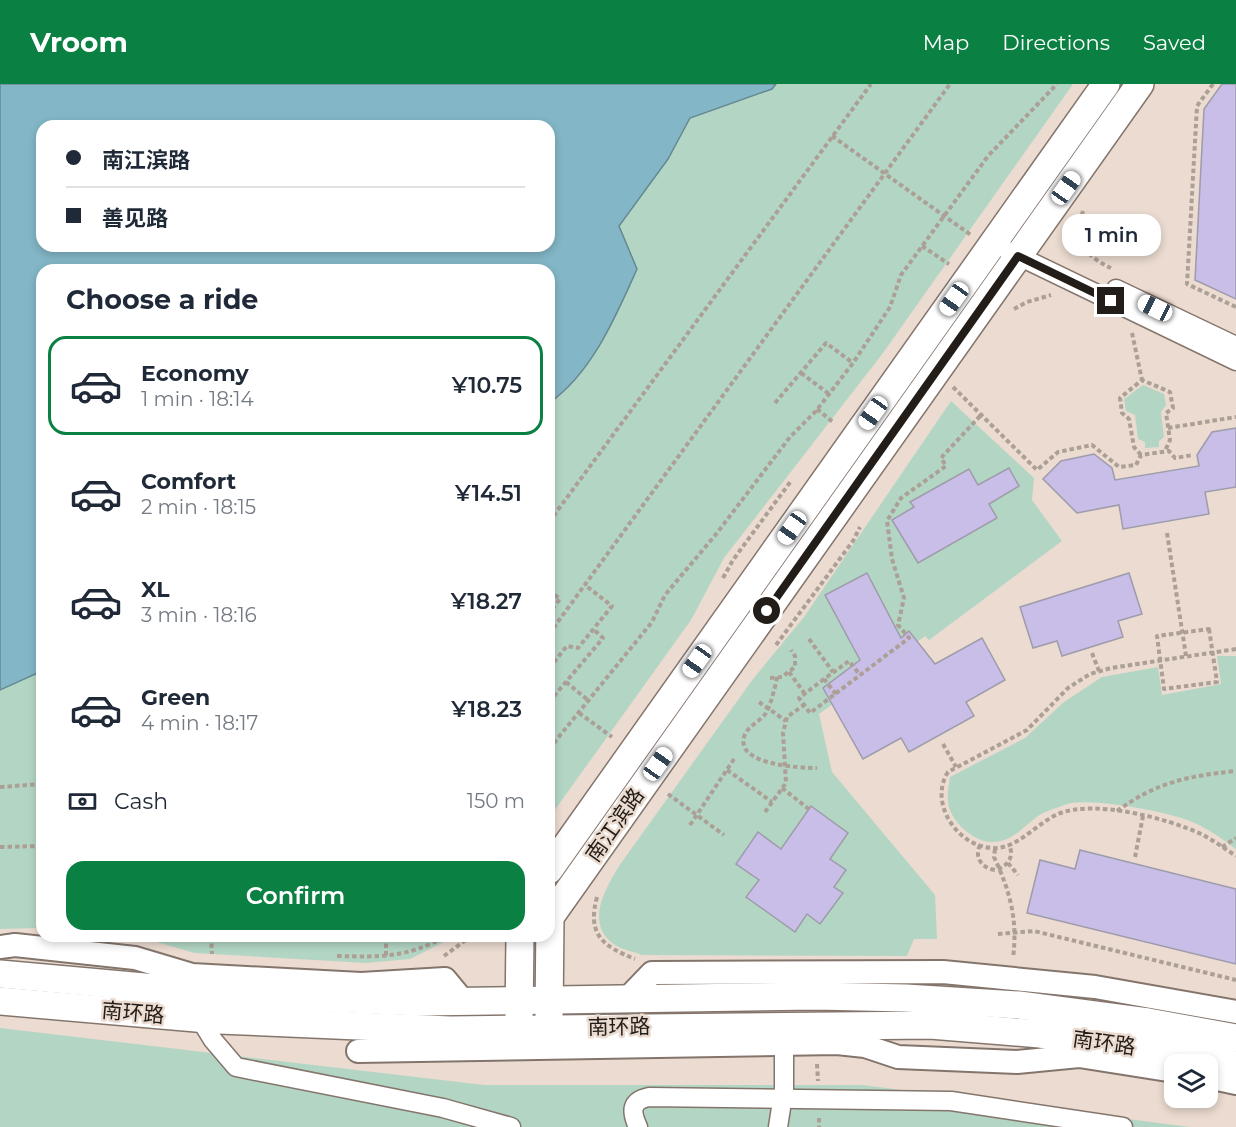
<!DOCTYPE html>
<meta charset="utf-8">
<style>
body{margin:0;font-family:Montserrat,"Noto Sans SC",sans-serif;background:#f6f6f7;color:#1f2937;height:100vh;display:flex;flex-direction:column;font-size:22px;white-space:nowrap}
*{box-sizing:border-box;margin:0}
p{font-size:20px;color:#747a83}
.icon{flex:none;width:33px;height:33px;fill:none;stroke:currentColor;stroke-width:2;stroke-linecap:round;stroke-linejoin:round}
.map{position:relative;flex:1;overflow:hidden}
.panel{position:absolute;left:36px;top:180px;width:519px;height:678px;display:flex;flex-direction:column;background:#fff;border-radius:18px;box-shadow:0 3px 9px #0003}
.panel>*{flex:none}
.hud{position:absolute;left:36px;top:36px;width:519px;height:132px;border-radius:18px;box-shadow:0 3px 9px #0003;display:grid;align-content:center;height:132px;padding:0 30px;background:#fff}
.fabs{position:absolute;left:1164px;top:970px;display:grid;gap:12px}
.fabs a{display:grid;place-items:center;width:54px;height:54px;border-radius:12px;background:#fff;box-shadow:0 3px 9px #0003;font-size:30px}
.end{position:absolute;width:27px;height:27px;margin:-14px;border:8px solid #221d19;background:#fff;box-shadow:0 0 0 3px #fff}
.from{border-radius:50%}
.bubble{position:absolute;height:42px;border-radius:18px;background:#fff;box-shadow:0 3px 9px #0003;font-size:20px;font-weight:600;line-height:42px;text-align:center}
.car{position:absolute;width:18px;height:36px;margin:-18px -9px;border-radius:8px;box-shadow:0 0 4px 2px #0007;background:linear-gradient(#fff 24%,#345 0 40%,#fff 0 76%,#345 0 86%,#fff 0)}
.hud b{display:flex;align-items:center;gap:21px;height:57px;font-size:22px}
.hud b+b{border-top:2px solid #e0e1e3}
.hud i{width:15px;height:15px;background:#1f2937}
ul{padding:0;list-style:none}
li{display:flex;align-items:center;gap:18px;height:99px;margin:0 12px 9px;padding:0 18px;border:3px solid transparent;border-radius:18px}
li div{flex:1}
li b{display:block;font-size:22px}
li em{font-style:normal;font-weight:600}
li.on{border-color:#0b8043}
li>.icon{width:54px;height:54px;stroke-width:1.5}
h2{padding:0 30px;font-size:27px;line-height:72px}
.pay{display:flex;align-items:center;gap:15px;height:66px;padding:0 30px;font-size:22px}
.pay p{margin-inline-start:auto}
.action{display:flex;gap:12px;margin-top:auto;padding:12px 30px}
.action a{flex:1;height:69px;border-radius:18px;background:#0b8043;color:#fff;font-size:24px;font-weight:600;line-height:69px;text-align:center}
header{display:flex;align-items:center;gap:36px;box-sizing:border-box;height:84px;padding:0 30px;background:#0b8043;color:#fff}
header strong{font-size:28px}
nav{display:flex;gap:33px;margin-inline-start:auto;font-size:21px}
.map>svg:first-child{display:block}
.green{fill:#b3d6c4}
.water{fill:#83b6c6;stroke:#668892;stroke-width:1.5;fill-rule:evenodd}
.building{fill:#c8bee7;stroke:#9e9baa;stroke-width:1.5}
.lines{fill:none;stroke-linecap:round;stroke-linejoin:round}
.minor-casing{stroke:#84756c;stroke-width:21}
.tertiary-casing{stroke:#84756c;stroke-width:26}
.secondary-casing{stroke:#84756c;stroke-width:30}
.path{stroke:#ac9f96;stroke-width:4;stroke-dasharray:4.5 3;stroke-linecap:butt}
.minor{stroke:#fff;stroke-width:18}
.tertiary{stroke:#fff;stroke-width:22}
.secondary{stroke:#fff;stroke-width:27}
.route{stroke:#221d19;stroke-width:8}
.labels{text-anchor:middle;stroke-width:5;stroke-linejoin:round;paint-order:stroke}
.street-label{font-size:21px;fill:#221d19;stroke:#ebdbd0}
</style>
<header>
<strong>Vroom</strong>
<nav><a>Map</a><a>Directions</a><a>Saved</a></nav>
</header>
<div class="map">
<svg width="1236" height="1043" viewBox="0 0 1236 1043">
<rect width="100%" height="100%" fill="#ebdbd0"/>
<g class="green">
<path d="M776,0h297l-190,269 -159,205 -33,62 -142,198v-415l11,-7 77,-127 -18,-43 49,-67 22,-41 82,-29z"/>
<path d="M1143,301l21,9 2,11 -5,7 3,25 -5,4v6l-14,1v-6l-7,-3 -3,-24 -9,-4 -2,-12z"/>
<path d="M951,317l83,77 -2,22 30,41 -133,99 -4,-4 -106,78 13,58 103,123 2,44h-23l-7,17 -265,-1c-10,-4 -23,-6 -31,-13 -25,-21 -5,-54 8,-76l134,-187 51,-62z"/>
<path d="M1217,572h19v193c-12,-9 -25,-18 -39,-25 -24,-12 -99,-25 -126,-21 -8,2 -17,6 -26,9 -20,10 -30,31 -54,30 -19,-1 -43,-23 -43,-42 -1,-7 1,-15 2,-23l75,-39 39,-36 38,-25 56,-10 4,28 59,-11z"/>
<path d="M42,587v257l-42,1v-239z"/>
<path d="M125,852h331l-46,23 -44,4 -171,-10 -53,-15z"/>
<path d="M0,944l484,57h379l327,42h-1190z"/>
</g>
<path class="water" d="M0,0h776l-4,5 -82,29 -22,41 -49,67 18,43c-21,47 -45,104 -88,134v-133h-507v401l-42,19zM42,42h507v120h-507z"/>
<g class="building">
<path d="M1222,0h14v215l-41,-19 9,-171z"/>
<path d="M1236,344v59l-31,5 4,22 -86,15 -4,-24 -42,8 -34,-34 18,-18 33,-7 18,14 3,12 84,-14 -2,-11 15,-23z"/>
<path d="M1009,384l10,18 -30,18 8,14 -79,45 -26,-43 22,-13 -4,-5 59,-33 9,16z"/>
<path d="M867,489l34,65 8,-7 26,33 47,-26 23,42 -39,22 8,14 -65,36 -8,-14 -38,21 -40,-71 37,-28 -35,-65z"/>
<path d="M1129,489l13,41 -24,7 5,16 -61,19 -5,-15 -24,7 -13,-41z"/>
<path d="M811,722l37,27 -18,26 16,11 -12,17 9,6 -23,31 -13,-10 -12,18 -49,-35 13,-17 -23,-16 22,-32 23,17z"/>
<path d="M1080,766l156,39v75l-209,-51 13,-53 35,9z"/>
</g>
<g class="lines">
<defs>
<g id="minor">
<path d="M1008,167l228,110"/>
<path d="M1116,205l120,57"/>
<path d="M200,935l13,21 23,27 207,41 68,19"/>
<path d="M638,1043c-7,-15 -8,-26 11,-30l302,4 172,26"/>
<path d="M778,1043l6,-38v-57"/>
</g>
<g id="tertiary">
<path d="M0,863l15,-2 120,13 57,17 169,9 84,-5 19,23"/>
<path d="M625,917l27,-28 291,-1 152,15 141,25"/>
<path d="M358,967l479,-8 28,3 33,11 119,5 62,-6 95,15"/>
<path d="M1208,993l28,6"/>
</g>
<g id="secondary">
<path d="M549,786l557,-786"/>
<path d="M0,890l222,20 198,8 396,-6 90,2 113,7 129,17 88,16"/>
<path d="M0,917l219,19 231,10 480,-5 110,9 146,20 50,11"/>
<path d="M549,934l1,-101 590,-833"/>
<path d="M519,935l1,-83"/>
</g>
</defs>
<use href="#minor" class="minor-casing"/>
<use href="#tertiary" class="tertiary-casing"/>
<use href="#secondary" class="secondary-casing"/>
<g class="path">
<path d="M1213,0l-16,22 -10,178 49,23"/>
<path d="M832,52l139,99"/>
<path d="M1083,127c-9,30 2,45 28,57"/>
<path d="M922,162l27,18"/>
<path d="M1014,225l13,-7 24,-7"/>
<path d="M1132,249l10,47"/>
<path d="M801,289l28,21"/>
<path d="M953,303l84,83 21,-18 34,-7 27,22 17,-2 5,-10 28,-4 6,7 18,-3"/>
<path d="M775,319l51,-60 27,20"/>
<path d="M817,325l17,14"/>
<path d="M1168,344l68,-11"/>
<path d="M1141,371l-7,-8 -5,-28 -7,-6 -2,-15 22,-18 28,12 3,16 -7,5 4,27 -5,11"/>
<path d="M549,438l322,-438"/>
<path d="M1167,449l19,123"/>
<path d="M723,494l10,-18 58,-79"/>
<path d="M549,512l3,-3 8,6 -11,14"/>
<path d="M1209,545l8,53 -53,7 -7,-53z"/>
<path d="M549,550l401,-550"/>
<path d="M809,555l24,33"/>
<path d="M776,561l77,-104 7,-14"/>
<path d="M1236,565l-125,19 -21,6 -22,14 -41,42 -79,42c-20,31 10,76 46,76 23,1 43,-25 64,-34 35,-15 109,4 143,20 12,6 23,14 35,22"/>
<path d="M1092,569l7,18"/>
<path d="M549,584l18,-22 11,2 34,-42 -27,-21"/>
<path d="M789,588l16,22"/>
<path d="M777,593c-2,11 -6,27 -11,36 -6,9 -19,13 -22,24 -8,28 57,31 73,31"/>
<path d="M770,594l12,-1 13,-10v-11l-4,-6"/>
<path d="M824,595l-25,19 11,15 99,-75 -11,-13 6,-27 -12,-39 -5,-38 14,-23 45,-32 -5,-8 40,-43"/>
<path d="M566,598l23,19"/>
<path d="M836,610l-12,-15 25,-18 11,14"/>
<path d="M549,618l54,-64 -10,-9"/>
<path d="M759,618l27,19"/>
<path d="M579,629l33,24"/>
<path d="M943,660l13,23"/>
<path d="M549,665l103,-127 13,-27 52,-62 73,-96 26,-26 37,-48 37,-56 11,-32 87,-119 69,-72"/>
<path d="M727,686l45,32"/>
<path d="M0,703l42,-3"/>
<path d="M782,704l28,22"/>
<path d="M668,710l56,41"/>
<path d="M1117,727c40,-29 71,-35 119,-40"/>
<path d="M765,728l21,-29 -3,-50 4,-16 17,-12"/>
<path d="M690,741l44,-66"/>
<path d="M980,761c-6,13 2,23 15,25 12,-3 20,-13 14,-25"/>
<path d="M0,763l42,-1"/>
<path d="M1222,763l14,-9"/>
<path d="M995,765l-1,8c16,34 24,63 19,101"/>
<path d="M1135,773l8,-41"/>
<path d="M1008,779l10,12"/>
<path d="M597,813c-10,37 5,49 38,62"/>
<path d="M998,850l36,-3 202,49"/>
<path d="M211,852l1,18"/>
<path d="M386,852v21"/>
<path d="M337,872c46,1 68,2 110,-20"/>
<path d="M444,872l27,-20"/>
<path d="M817,980l1,17"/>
<path d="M819,1034v9"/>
</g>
<use href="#minor" class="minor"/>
<use href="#tertiary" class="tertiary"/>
<use href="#secondary" class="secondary"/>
</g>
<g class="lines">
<path class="route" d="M767,527l251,-355 93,45"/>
</g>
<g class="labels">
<g class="street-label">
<text transform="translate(615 741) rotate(-55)" y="7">南江滨路</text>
<text transform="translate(133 929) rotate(5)" y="7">南环路</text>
<text transform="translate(619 943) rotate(-1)" y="7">南环路</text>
<text transform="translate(1104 959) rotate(8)" y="7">南环路</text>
</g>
</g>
</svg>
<div class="fabs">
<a><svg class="icon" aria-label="layers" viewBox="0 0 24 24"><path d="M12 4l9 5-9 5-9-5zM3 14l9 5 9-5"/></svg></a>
</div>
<i class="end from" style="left:767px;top:527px"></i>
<i class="end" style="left:1111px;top:217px"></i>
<div class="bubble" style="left:1062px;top:130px;width:99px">1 min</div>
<i class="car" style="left:1066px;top:104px;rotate:35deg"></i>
<i class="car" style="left:954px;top:215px;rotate:215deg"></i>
<i class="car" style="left:1155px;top:224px;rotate:296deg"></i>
<i class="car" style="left:873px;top:329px;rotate:215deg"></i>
<i class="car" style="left:792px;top:444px;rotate:215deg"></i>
<i class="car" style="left:697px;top:577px;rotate:215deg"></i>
<i class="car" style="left:658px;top:680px;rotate:35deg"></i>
<div class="hud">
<b><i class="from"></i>南江滨路</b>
<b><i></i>善见路</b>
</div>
<section class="panel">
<h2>Choose a ride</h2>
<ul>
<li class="on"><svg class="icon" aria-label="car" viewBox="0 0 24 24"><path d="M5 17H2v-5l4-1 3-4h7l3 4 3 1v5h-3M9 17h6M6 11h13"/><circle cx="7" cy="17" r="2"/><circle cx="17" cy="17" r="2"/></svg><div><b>Economy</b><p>1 min · 18:14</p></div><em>¥10.75</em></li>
<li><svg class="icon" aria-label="car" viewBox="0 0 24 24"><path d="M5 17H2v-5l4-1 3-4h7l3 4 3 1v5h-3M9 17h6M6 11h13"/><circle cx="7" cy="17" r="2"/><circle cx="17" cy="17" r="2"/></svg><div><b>Comfort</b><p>2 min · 18:15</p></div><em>¥14.51</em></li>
<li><svg class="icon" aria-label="car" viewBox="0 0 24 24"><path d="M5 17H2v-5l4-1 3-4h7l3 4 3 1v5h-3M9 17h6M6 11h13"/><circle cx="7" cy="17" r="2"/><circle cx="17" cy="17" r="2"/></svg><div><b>XL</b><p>3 min · 18:16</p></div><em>¥18.27</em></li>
<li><svg class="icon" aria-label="car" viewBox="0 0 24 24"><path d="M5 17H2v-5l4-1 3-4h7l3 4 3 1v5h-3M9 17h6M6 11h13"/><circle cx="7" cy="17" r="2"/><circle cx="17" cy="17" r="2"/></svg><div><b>Green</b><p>4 min · 18:17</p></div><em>¥18.23</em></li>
</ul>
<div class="pay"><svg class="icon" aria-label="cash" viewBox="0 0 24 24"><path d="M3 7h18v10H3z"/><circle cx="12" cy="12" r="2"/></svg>Cash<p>150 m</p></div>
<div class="action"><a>Confirm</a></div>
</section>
</div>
